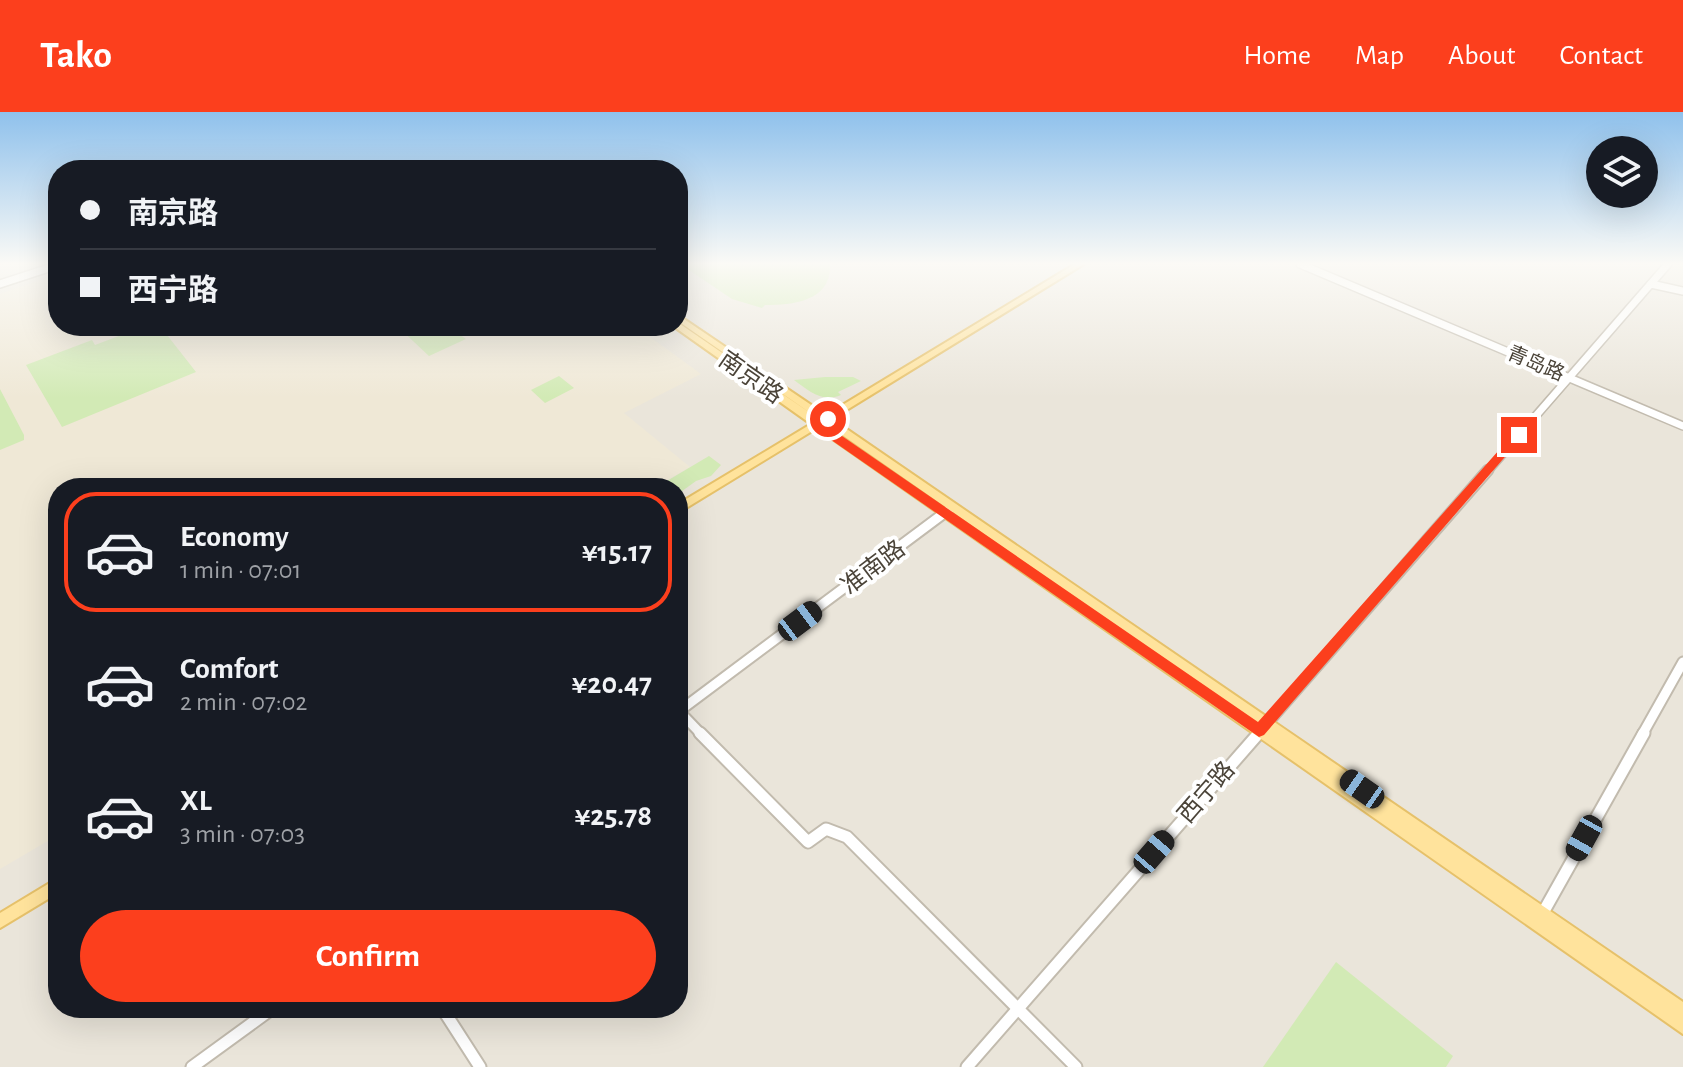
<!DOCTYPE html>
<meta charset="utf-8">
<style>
body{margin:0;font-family:"Alegreya Sans","Noto Sans SC",sans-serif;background:#242831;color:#f1f3f6;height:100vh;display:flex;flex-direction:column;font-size:30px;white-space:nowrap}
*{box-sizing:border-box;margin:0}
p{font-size:26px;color:#9ea1a6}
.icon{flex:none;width:44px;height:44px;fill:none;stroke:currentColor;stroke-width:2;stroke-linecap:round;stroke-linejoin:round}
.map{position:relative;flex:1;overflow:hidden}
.sheet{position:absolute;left:48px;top:366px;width:640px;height:540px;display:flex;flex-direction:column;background:#171b24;border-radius:32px;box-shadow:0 8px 32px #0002}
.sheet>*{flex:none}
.hud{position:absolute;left:48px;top:48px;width:640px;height:176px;border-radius:32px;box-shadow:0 8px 32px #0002;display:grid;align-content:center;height:176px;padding:0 32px;background:#171b24}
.controls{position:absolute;left:1586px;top:24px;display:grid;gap:16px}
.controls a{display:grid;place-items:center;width:72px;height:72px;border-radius:50%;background:#171b24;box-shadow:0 8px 32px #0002;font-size:40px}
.end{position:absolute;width:36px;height:36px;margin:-18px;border:10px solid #fc3f1d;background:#fff;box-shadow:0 0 0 4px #fff}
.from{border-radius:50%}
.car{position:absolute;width:24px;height:48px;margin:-24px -12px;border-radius:10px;box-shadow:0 0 6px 2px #0007;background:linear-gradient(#222 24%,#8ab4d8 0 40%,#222 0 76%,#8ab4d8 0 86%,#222 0)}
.hud b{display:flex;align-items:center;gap:28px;height:76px;font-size:30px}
.hud b+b{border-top:2px solid #363941}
.hud i{width:20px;height:20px;background:#f1f3f6}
ul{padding:14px 0 0;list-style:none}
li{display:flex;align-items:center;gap:24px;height:120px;margin:0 16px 12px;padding:0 16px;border:4px solid transparent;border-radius:32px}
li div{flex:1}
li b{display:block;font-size:30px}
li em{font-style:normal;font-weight:700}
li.current{border-color:#fc3f1d}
li>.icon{width:72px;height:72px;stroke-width:1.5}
.primary-button{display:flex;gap:16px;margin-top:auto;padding:16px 32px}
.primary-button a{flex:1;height:92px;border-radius:48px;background:#fc3f1d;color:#fff;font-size:32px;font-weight:700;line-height:92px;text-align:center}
header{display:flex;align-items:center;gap:48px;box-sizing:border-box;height:112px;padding:0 40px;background:#fc3f1d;color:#fff}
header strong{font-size:38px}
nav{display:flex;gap:44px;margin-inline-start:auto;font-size:28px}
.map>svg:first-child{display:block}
.residential{fill:#eae5da;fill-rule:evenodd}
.education{fill:#efe8d6}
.green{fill:#d2eab5}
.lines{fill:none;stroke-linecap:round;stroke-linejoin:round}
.minor-far2-casing{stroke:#c2bbae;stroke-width:10}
.minor-far1-casing{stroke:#c2bbae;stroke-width:13}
.minor-casing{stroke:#c2bbae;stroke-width:15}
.major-casing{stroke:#e6c16a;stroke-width:4}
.minor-far2{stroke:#fff;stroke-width:7}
.minor-far1{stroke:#fff;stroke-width:9}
.minor{stroke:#fff;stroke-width:11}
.major{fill:#ffe39c;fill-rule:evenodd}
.route{fill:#fc3f1d}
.labels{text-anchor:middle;stroke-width:8;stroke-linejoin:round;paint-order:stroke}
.far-street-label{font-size:20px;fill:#4b4439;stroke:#fff}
.street-label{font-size:24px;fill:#4b4439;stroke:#fff}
</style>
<header>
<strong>Tako</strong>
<nav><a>Home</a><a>Map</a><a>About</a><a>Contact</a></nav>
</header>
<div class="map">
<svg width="1683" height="955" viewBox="0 0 1683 955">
<rect width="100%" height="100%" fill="#f6f3ec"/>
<path class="residential" d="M0,152h58v62h620v-62h1005v803h-1683zM58,376h620v520h-620z"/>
<path class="education" d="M58,162v52h577l66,48 -77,39 66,54 -36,21h-596v347l-58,34v-575z"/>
<g class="green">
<path d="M680,152h150c2,37 -37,41 -65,41l-3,3 -30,-9z"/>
<path d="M145,214h15l36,46 -134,55 -36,-62 66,-25 3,5z"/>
<path d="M397,214l46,1 1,4 12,1 10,7 -37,17z"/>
<path d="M559,264l15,12 -29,15 -14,-13z"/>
<path d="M825,265h28l8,4 -23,11 3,3c-19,8 -32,-4 -47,-15z"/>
<path d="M0,277l24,46v5l-24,10z"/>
<path d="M709,344l12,9 -10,11 -15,5 -18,13v-6h-23z"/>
<path d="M1336,850l117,94 -7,11h-183z"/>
</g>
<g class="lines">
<defs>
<g id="minor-far2">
<path d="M1300,152l383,162"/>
<path d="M0,172l58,-19"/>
<path d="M1651,172l32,7"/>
<path d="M1487,360l181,-208"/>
</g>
<g id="minor-far1">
<path d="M679,599l23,24"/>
<path d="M678,600l273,-204"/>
<path d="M1257,623l231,-265"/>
<path d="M1642,623l41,-73"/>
</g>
<g id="minor">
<path d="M700,621l108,109 18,-13 21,8 229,230"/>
<path d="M1540,806l104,-185"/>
<path d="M442,896l38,59"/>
<path d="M192,955l81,-59"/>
<path d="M967,955l292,-334"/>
</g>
<g id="major">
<path d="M1075,152h9l-252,155 851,583v32l-866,-606 -139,85v-9l133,-80 -138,-98 7,-2 139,95 -141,-98v-6l148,100zM825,311l241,168 -242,-167z"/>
<path d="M58,766v15l-58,35v-15z"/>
</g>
</defs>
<use href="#minor-far2" class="minor-far2-casing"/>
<use href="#minor-far1" class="minor-far1-casing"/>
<use href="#minor" class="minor-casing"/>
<use href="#major" class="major-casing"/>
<use href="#minor-far2" class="minor-far2"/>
<use href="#minor-far1" class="minor-far1"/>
<use href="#minor" class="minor"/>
<use href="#major" class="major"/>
</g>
<linearGradient id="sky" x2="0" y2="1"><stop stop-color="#8fc1ec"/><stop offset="0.53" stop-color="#fbfaf6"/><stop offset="1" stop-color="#fbfaf6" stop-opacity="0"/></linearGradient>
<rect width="1683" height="286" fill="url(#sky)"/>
<path class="route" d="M828,304l5,3 -7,6 432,297 257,-290 9,3 -260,300 -5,2 -445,-309v-6z"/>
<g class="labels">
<g class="far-street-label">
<text transform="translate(1536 251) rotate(23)" y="7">青岛路</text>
</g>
<g class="street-label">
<text transform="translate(751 265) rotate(35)" y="8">南京路</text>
<text transform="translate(873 455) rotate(-37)" y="8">准南路</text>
<text transform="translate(1206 680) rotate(-49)" y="8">西宁路</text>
</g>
</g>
</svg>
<div class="controls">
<a><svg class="icon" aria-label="layers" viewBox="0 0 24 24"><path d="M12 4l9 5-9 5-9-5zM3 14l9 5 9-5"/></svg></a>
</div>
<i class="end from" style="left:828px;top:307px"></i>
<i class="end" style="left:1519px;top:323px"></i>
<i class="car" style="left:800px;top:509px;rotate:53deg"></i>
<i class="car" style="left:1362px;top:677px;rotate:305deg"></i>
<i class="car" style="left:1584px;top:726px;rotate:209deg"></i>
<i class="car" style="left:1154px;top:740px;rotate:41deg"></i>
<div class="hud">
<b><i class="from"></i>南京路</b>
<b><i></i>西宁路</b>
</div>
<section class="sheet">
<ul>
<li class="current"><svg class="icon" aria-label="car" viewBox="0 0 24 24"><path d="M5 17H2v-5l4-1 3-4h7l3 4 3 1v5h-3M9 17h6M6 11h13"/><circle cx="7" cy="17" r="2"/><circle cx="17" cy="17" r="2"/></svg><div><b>Economy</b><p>1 min · 07:01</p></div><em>¥15.17</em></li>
<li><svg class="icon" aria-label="car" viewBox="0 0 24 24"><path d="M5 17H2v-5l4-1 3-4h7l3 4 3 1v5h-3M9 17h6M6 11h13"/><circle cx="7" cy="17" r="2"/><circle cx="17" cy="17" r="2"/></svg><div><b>Comfort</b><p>2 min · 07:02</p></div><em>¥20.47</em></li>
<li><svg class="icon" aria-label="car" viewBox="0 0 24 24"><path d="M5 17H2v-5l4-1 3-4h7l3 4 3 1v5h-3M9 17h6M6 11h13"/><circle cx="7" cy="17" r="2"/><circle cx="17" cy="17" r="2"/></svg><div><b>XL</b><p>3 min · 07:03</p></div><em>¥25.78</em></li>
</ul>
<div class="primary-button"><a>Confirm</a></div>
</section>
</div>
